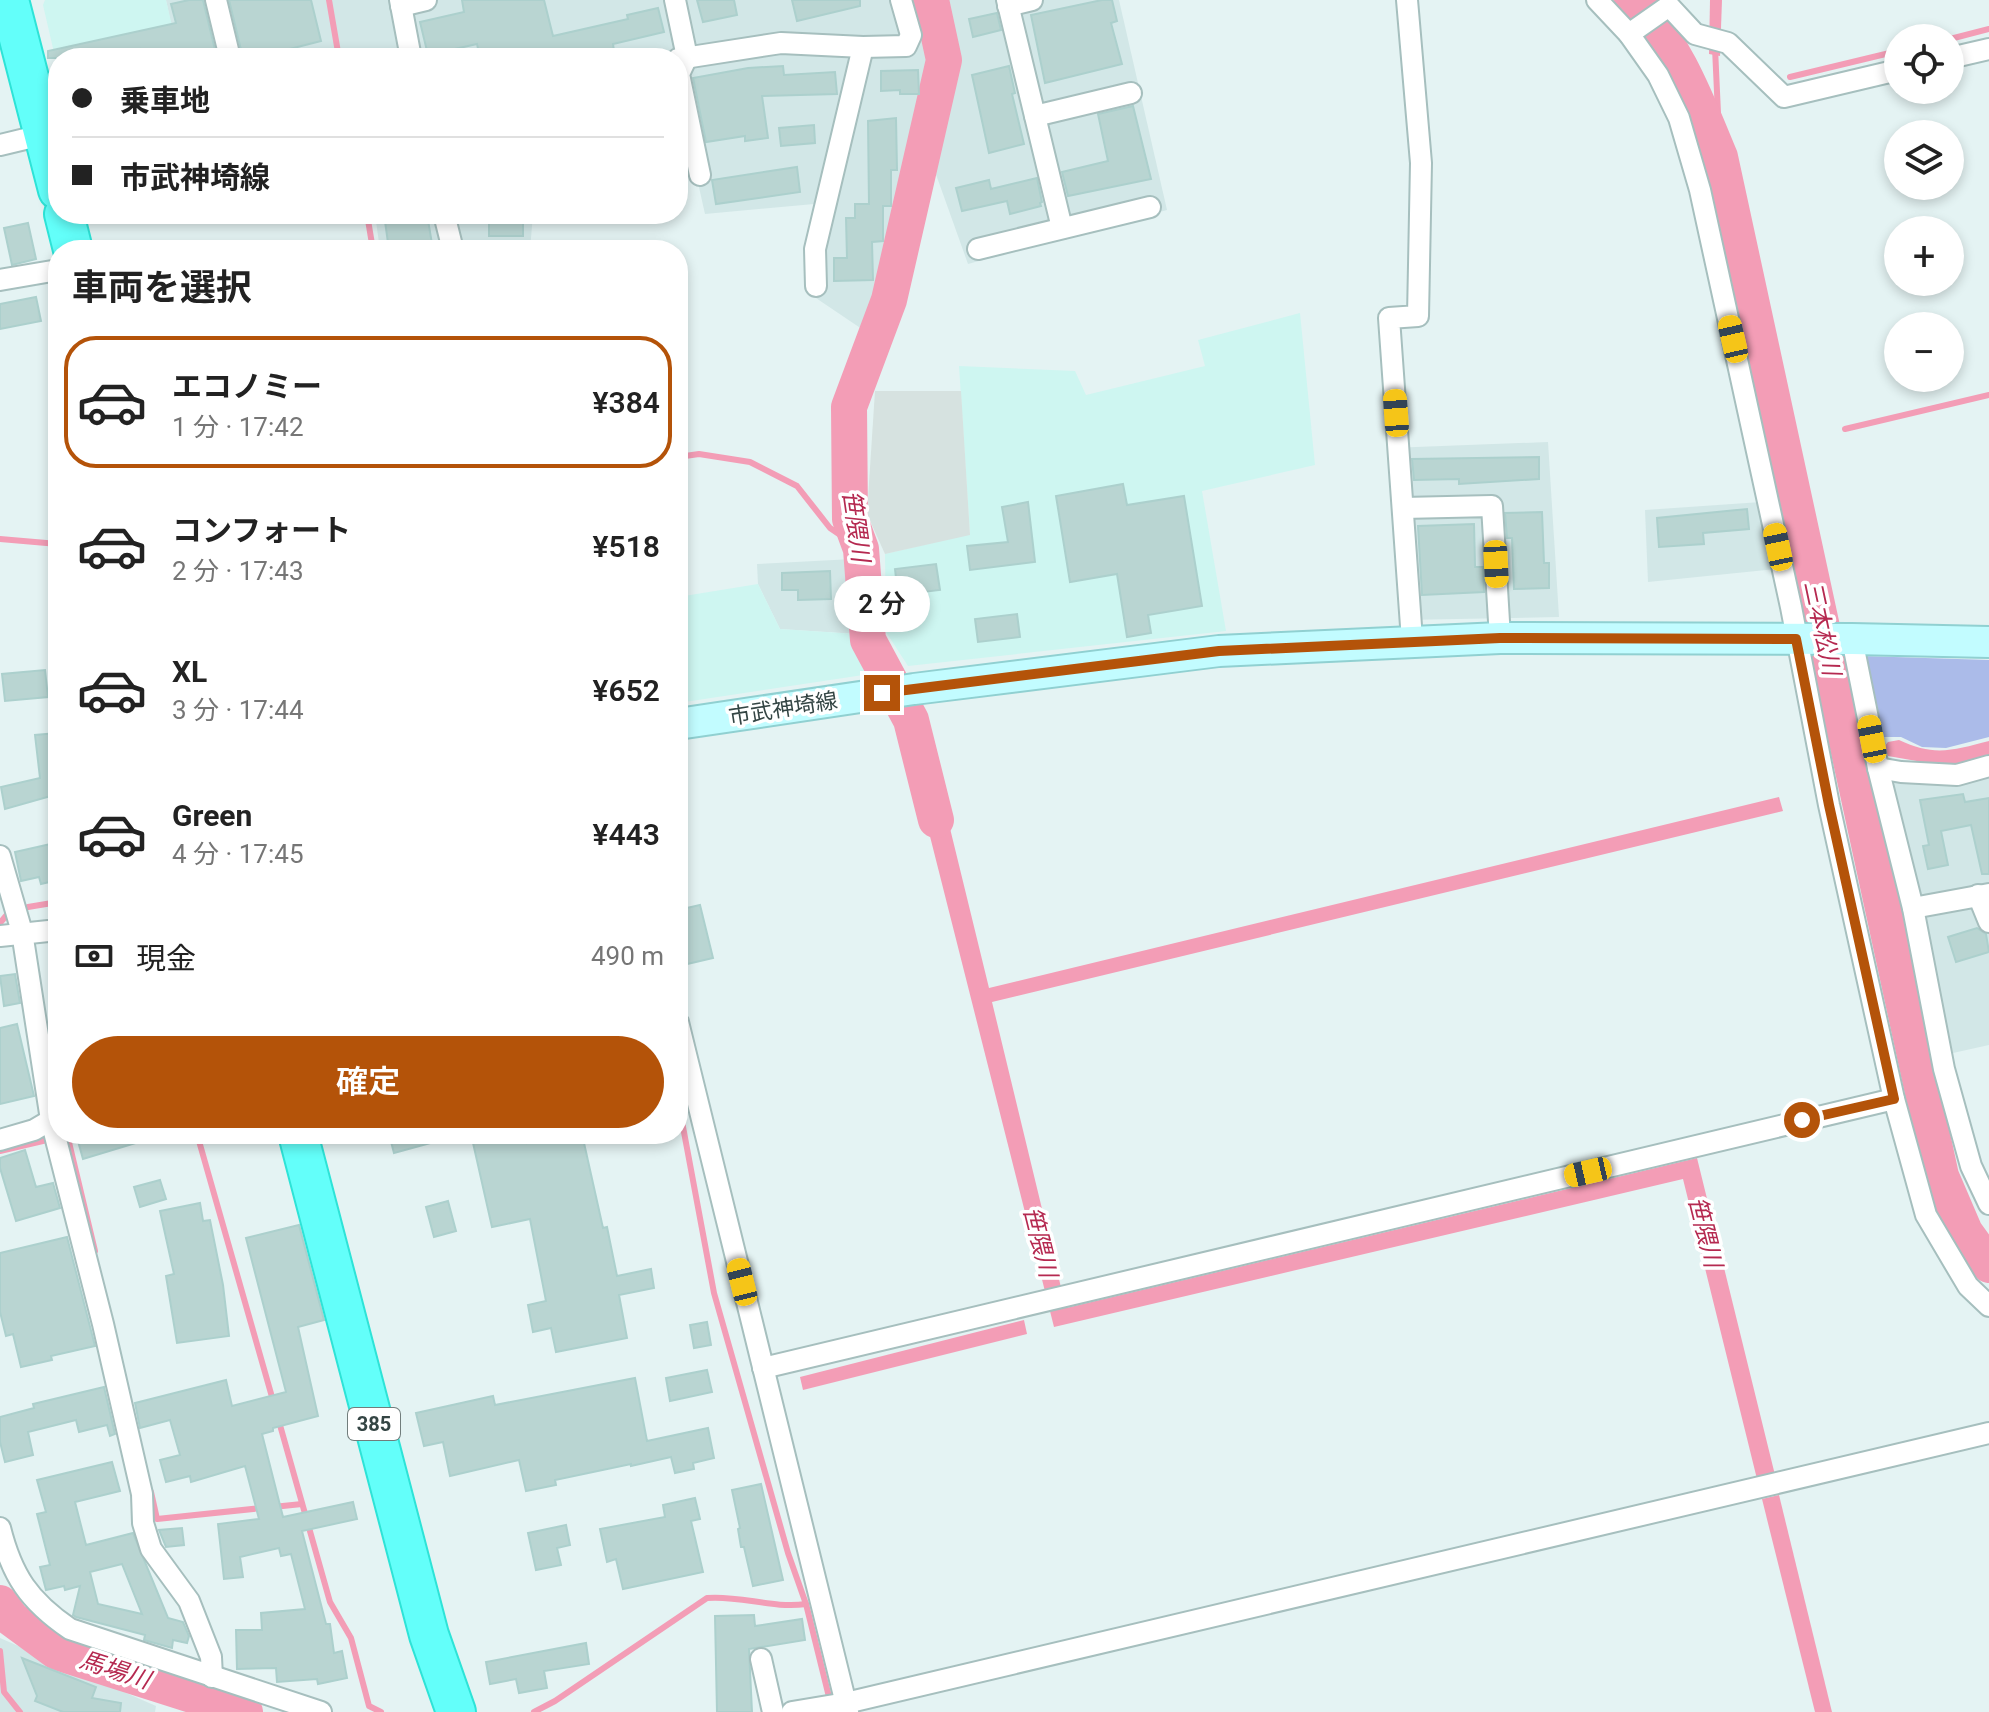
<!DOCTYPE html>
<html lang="ja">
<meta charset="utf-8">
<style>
body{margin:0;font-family:Roboto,"Noto Sans JP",sans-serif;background:#f2f2f2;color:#222;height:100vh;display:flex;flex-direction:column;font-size:30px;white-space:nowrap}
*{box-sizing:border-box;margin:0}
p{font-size:26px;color:#767676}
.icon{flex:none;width:44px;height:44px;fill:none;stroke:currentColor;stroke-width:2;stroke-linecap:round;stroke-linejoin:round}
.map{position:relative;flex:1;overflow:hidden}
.drawer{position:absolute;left:48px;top:240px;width:640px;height:904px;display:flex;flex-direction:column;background:#fff;border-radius:32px;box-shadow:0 4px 12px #0003}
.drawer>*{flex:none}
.guide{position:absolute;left:48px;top:48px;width:640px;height:176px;border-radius:32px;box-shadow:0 4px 12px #0003;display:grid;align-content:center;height:176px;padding:0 24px;background:#fff}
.tools{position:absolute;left:1884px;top:24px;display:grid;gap:16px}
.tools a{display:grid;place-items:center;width:80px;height:80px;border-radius:50%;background:#fff;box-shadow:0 4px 12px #0003;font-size:40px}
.end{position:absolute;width:36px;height:36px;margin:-18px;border:10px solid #b45309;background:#fff;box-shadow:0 0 0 4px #fff}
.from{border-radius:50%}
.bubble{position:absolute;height:56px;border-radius:28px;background:#fff;box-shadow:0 4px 12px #0003;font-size:26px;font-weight:600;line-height:56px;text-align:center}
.car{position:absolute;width:24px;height:48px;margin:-24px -12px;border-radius:10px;box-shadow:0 0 6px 2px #0007;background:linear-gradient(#f5c518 24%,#345 0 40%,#f5c518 0 76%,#345 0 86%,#f5c518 0)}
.guide b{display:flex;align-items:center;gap:28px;height:76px;font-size:30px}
.guide b+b{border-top:2px solid #e0e0e0}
.guide i{width:20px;height:20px;background:#222}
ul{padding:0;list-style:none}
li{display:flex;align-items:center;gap:24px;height:132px;margin:0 16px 12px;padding:0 8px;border:4px solid transparent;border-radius:32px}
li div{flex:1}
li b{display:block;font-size:30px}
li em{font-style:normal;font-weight:600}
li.current{border-color:#b45309}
li>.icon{width:72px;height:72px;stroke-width:1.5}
h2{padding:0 24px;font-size:36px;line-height:96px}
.pay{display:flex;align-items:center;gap:20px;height:88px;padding:0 24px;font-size:30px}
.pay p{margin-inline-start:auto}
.action{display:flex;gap:16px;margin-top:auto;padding:16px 24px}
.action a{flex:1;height:92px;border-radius:48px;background:#b45309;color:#fff;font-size:32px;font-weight:600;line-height:92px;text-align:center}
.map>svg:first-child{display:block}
.residential{fill:#d2e7e7}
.commercial{fill:#cef6f1}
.industrial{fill:#d6e2e0}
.green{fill:#abbbe9}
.water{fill:#f39db6}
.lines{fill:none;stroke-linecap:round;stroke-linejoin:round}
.stream{stroke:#f39db6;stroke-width:6}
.river{stroke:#f39db6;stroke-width:36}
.building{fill:#b9d5d2;stroke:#acd0cd;stroke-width:2;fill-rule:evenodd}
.street-casing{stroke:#a6bfbe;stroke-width:24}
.secondary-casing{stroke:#90d0d1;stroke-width:34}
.highway-casing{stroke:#2ee3d7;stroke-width:42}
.street{stroke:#fff;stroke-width:20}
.secondary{stroke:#c2fcff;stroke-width:30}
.highway{stroke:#63fffa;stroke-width:38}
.route{stroke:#b45309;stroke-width:10}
.labels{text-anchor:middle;stroke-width:7;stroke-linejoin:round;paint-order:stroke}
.shield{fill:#fff;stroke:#717d7c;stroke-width:2}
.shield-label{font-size:20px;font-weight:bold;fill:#344544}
.street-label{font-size:22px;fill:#344544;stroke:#fff}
.water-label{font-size:24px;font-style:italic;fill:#b52950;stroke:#fff}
</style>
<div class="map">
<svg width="1989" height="1712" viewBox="0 0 1989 1712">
<rect width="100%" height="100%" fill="#e4f3f3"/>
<g class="residential">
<path d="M166,0h953l48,210 -199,54 -35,-98 -43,182 -80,-54 4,-90 -109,10 -27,-120v-36h-571l68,-15z"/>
<path d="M375,214h158l-3,36h-150z"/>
<path d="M1548,442l11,175 -157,3 -12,-172z"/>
<path d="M1761,502l15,67 -128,13 -3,-72z"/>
<path d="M853,559l4,75 -77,-5 -22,-45 -1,-20z"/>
<path d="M1989,758v287l-36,8 -66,-294 28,6z"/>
<path d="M0,1638l156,68 -1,6h-155z"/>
</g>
<g class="commercial">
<path d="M45,0h121l10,43 -69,15h-49v12l-15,-65z"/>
<path d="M1300,313l15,152 -113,26 24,140 -318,35 -22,-34 -1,-78 85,-20 -11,-168 116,5 11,24 119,-29 -7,-26z"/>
<path d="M758,584l22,45 77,5 13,40 -192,29v-106z"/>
</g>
<path class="industrial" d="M875,391h86l9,144 -85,19 -18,-40z"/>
<path class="green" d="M1862,656l127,4v77l-43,11 -24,-1 -21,-10h-22z"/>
<g class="water">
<path d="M1710,0h12l-2,56 -11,-2z"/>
<path d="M1899,740c35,17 55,10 90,1v15l-38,11 -63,-11 -4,-9 4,-5z"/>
<path d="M936,771l53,217 790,-191 4,14 -791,191 74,306 631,-150 78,317 -18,4 -74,-300 -629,148 -139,-550z"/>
<path d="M1024,1320l3,14 -224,56 -3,-13z"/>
<path d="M1779,1495l53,217h-17l-53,-213z"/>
</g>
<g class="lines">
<g class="stream">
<path d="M329,0l10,58"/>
<path d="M1950,39l39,-10"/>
<path d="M1715,48l5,109"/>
<path d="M1790,77l108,-26"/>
<path d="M367,214l6,36"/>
<path d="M1845,429l144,-34"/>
<path d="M678,457l21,-3 51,8 47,24 33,42 31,21"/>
<path d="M0,539l58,5"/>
<path d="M28,907l30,-5"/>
<path d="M0,923l10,-12"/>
<path d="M678,1100l36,193 74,260 18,51 24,97"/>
<path d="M67,1134l28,117"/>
<path d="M197,1134l77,270"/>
<path d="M0,1151l47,-11"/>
<path d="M278,1418l52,184 21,36 18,68 12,6"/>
<path d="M151,1492l6,27 105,-11"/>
<path d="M273,1507l29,-3"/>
<path d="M0,1651l4,41 16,20"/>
<path d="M534,1712l21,-11 152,-103c33,-3 66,11 99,6"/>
</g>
<g class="river">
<path d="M931,0l13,60 -55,240 -40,107 1,112 11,30 7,91 43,80 25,100"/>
<path d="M1632,0c43,42 65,102 88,157l221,1019 24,56 24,33"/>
<path d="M0,1603l12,16 45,33 188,60"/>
</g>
</g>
<g class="building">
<path d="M189,0h14l14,58h-75l-2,-9 -37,9h-55v-7l128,-28 -5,-19z"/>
<path d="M229,0h82l10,41 -43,11 2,6h-18l-1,-4 -18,4z"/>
<path d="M462,0h82l9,36 75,-17 -1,-4 31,-7 6,24 -51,12 1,7 -33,7h-101l-3,-14 -49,11 -8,-33 44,-10z"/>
<path d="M697,0h37l3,15 -34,7z"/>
<path d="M792,0h68v6l-63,15z"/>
<path d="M1102,0h10l5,21 -6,2 11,41 -77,19 -14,-68z"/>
<path d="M997,13l4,17 -28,7 -4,-18z"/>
<path d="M783,66l1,9 51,-3 2,22 -75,2 6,42 -23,3v-5l-39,6 -13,-64 55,-10z"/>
<path d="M1009,66l6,27 -3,1 12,50 -35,9 -17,-78z"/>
<path d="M918,70l1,24h-19v-4l-19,1v-20z"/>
<path d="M1133,106l18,73 -83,17 -6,-24 46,-11 -10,-47z"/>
<path d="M896,118l1,52h-6v36h-8v35l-11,1 1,38 -39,1v-23h13l-1,-40h9v-14h14l-1,-83z"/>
<path d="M814,125l1,18 -34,3 -2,-18z"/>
<path d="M797,167l3,25 -84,12 -4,-24z"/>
<path d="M1037,178l5,24 -2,1 1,3 -31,8 -3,-13 -45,10 -6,-23 33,-8 2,9z"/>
<path d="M384,214h43l6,36h-44z"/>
<path d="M489,220l34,1v15h-34z"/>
<path d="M28,223l8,36 -24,6 -8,-37z"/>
<path d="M36,297l5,24 -41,8v-25z"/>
<path d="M1539,457v22l-80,5v-5l-45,1 -2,-21z"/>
<path d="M1123,484l4,21 57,-9 18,110 -54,9 3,18 -24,4 -10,-63 -47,8 -14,-86z"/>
<path d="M1028,502l7,60 -65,8 -3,-24 41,-4 -6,-35z"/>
<path d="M1747,509l2,20 -46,4 1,11 -45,3 -2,-29z"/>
<path d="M1542,512l2,51h5v25l-35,1 -2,-51h-5l-2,-25z"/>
<path d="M1474,524l1,43h8l1,25 -62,3 -4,-69z"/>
<path d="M936,564l4,26 -42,5 -3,-26z"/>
<path d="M830,571l1,28 -33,1v-10h-16v-17z"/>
<path d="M1017,614l3,23 -42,5 -3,-23z"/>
<path d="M45,670l3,27 -43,4 -3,-27z"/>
<path d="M57,733l1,61 -53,15 -4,-22 39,-9 -5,-43z"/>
<path d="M1963,794l2,8 24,-4v76h-7l-11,-49 -30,6 7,34 -20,4 -5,-23 6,-1 -9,-45z"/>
<path d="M55,843l3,37 -17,4 -2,-7 -18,4 -6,-29z"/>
<path d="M700,905l13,53 -30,7 -5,-20v-35z"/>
<path d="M1977,928l9,6 3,18 -33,10 -8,-25z"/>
<path d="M15,974l5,29 -16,3 -4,-30z"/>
<path d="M17,1024l17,72 -34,8v-76z"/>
<path d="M76,1134h75l1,4 -69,21z"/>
<path d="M389,1134h55l1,5 -51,14z"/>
<path d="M471,1134h55l1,9 41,-9h14l21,94 4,-1 10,49 34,-7 3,19 -35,7 8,43 -71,14 -5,-24 -18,4 -5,-27 18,-4 -16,-82 -38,8z"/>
<path d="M25,1150l11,37 17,-4 7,25 -44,13 -16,-53v-10z"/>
<path d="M160,1180l6,19 -26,8 -6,-20z"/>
<path d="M448,1201l8,30 -22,6 -8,-30z"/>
<path d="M200,1203l3,18 7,-1 13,65 6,51 -52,7 -11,-67 8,-2 -14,-63z"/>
<path d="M299,1225l25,95 -26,7 20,89 -45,12v3l-11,3 21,83 70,-15 4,17 -55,12 24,93h4l4,29 8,-2 5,27 -29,6 -1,-5 -40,3 -1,-14 -39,1 -1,-39h26l-1,-17 44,-4 -14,-55 -10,2 -2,-8 -39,9 3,20 -19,2 -6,-55 41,-5 -14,-53 -54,16 -1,-6 -24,6 -6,-22 20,-5 -10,-35 -30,8 -5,-25 91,-23 6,26 54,-14 -40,-154z"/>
<path d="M67,1237l28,109 -44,10 1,4 -31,7 -8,-33 -7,2 -6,-24v-59z"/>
<path d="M707,1322l4,23 -17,3 -4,-23z"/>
<path d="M707,1370l5,22 -42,9 -4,-23z"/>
<path d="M635,1378l12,63 61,-13 6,30 -21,5 1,6 -19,4 -4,-16 -40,9v-2l-76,16 1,5 -30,6 -7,-31 -69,16 -7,-34 -19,4 -8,-33 77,-17 2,9z"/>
<path d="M104,1387l11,47 -5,2 -3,-11 -28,7 -3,-12 -48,12 5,23 -28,7 -5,-20v-25l34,-9 -1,-4z"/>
<path d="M112,1462l8,29 -45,11 11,43 47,-12 35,85 15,4 6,14 -2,7 -14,-3 -1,8 -28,-8 1,-5 -69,-18 -3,-2 7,-29 -15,4 -1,-4 -18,4 -6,-23 10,-2 -13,-51 9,-2 -9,-32zM122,1564l20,50 -44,-10 -8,-32z"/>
<path d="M761,1484l22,96 -30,6 -9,-39h-3l-3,-18 2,-1 -8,-38z"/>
<path d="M695,1498l5,21 -9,2 12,51 -80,17 -7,-30 -9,3 -7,-33 65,-12 -2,-12z"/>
<path d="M566,1525l4,20 -13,3 4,17 -25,5 -8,-37z"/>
<path d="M182,1528l2,17 -18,2 -7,-17z"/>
<path d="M754,1615l1,11 47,-7 3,21 -56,9 3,63h-35l-2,-96z"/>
<path d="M586,1643l3,21 -45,7 3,17 -28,5 -3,-14 -26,5 -4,-22z"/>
<path d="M22,1658l74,29 -4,11 29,5 -1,9h-57l-28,-11 2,-5z"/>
</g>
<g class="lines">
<defs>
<g id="street">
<path d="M216,0l14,58"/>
<path d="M400,0l11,58"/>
<path d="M675,0l12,57 -8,17 21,101"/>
<path d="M1007,0l55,228"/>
<path d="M1407,0l14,163 -3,153 -29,2 23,322"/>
<path d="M1597,0l32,34 29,41 21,43 21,72 91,417 38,198 65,294 32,116 42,71 21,20"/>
<path d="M401,6l25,-6"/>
<path d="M1008,6l24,-6"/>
<path d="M1629,34l40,-28 26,28 33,9 56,54 114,-27"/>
<path d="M1950,58l39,-9"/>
<path d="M678,59l103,-16 82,4 43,-1 5,-11 -10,-35"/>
<path d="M1035,116l96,-23"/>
<path d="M0,145l50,-12"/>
<path d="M444,214l9,36"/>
<path d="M978,249l172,-42"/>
<path d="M0,280l58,-10"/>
<path d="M816,286l-1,-37 48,-202"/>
<path d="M1403,508l89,-2 8,132"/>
<path d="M1852,639l26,129 35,140 31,161 27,97 18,38"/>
<path d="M1878,768l23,4 56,3 32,-9"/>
<path d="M0,856l22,76 29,188 52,204 39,170 1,29 8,26 38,52 22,56 1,20"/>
<path d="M1978,895l11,27"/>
<path d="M1913,908l76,-14"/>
<path d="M0,936l58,-6"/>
<path d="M678,1022l170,690"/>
<path d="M0,1140l34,-10 17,-10"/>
<path d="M763,1368l1131,-269"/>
<path d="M0,1528c12,48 29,73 70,101l251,83"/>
<path d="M761,1659l12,53"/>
<path d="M792,1712l54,-9 1143,-270"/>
</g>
<path id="secondary" d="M678,724l236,-35 305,-38 281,-13 352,1 137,3"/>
<g id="highway">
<path d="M9,0l49,190"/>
<path d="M64,214l9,36"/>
<path d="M298,1134l131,501 27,77"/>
</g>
</defs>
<use href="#street" class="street-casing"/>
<use href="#secondary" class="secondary-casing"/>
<use href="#highway" class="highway-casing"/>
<use href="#street" class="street"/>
<use href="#secondary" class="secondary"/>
<use href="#highway" class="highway"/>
</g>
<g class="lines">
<path class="route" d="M882,693l337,-42 281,-13 296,1 33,166 65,294 -92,21"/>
</g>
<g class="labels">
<rect class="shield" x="348" y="1408" width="52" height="32" rx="6"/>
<g class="shield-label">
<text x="374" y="1431">385</text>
</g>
<g class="street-label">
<text transform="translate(783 708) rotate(-9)" y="8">市武神埼線</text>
</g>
<g class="water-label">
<text transform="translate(856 526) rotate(82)" y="8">笹隈川</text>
<text transform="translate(1822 628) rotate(78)" y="8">三本松川</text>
<text transform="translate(1705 1232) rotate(76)" y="8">笹隈川</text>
<text transform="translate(1040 1242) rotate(76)" y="8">笹隈川</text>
<text transform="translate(115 1670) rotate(18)" y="8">馬場川</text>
</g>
</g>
</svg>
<div class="tools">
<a><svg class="icon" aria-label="locate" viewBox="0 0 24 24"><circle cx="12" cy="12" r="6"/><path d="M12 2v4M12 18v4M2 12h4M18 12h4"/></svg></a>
<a><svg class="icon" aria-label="layers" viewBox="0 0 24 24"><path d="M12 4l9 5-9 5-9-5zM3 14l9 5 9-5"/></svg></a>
<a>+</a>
<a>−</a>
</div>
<i class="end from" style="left:1802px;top:1120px"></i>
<i class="end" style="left:882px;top:693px"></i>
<div class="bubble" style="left:834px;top:576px;width:96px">2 分</div>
<i class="car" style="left:1733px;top:339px;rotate:347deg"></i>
<i class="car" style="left:1396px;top:413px;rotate:356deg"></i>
<i class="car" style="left:1778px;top:547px;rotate:348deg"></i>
<i class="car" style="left:1496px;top:564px;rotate:177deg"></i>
<i class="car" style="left:1872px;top:739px;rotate:349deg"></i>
<i class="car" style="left:1588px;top:1172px;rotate:257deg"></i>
<i class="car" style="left:742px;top:1282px;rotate:346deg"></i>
<div class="guide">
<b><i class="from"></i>乗車地</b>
<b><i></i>市武神埼線</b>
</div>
<section class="drawer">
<h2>車両を選択</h2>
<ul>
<li class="current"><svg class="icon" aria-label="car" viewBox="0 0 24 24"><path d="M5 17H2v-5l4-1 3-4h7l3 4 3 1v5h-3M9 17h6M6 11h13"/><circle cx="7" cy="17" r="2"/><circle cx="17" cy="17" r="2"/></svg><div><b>エコノミー</b><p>1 分 · 17:42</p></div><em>¥384</em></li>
<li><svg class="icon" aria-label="car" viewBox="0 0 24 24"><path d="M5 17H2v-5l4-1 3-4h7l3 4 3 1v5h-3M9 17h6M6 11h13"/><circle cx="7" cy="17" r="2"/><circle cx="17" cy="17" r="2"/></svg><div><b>コンフォート</b><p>2 分 · 17:43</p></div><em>¥518</em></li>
<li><svg class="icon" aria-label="car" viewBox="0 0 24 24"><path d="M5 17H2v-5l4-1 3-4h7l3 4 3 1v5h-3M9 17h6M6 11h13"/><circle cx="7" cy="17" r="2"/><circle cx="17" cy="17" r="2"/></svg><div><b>XL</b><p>3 分 · 17:44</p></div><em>¥652</em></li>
<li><svg class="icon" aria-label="car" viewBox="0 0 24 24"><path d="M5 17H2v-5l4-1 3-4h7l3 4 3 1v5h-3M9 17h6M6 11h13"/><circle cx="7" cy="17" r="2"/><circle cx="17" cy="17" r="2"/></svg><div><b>Green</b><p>4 分 · 17:45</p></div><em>¥443</em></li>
</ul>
<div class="pay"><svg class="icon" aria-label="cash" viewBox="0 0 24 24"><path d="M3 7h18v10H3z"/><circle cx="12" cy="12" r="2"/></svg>現金<p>490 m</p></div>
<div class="action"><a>確定</a></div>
</section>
</div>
